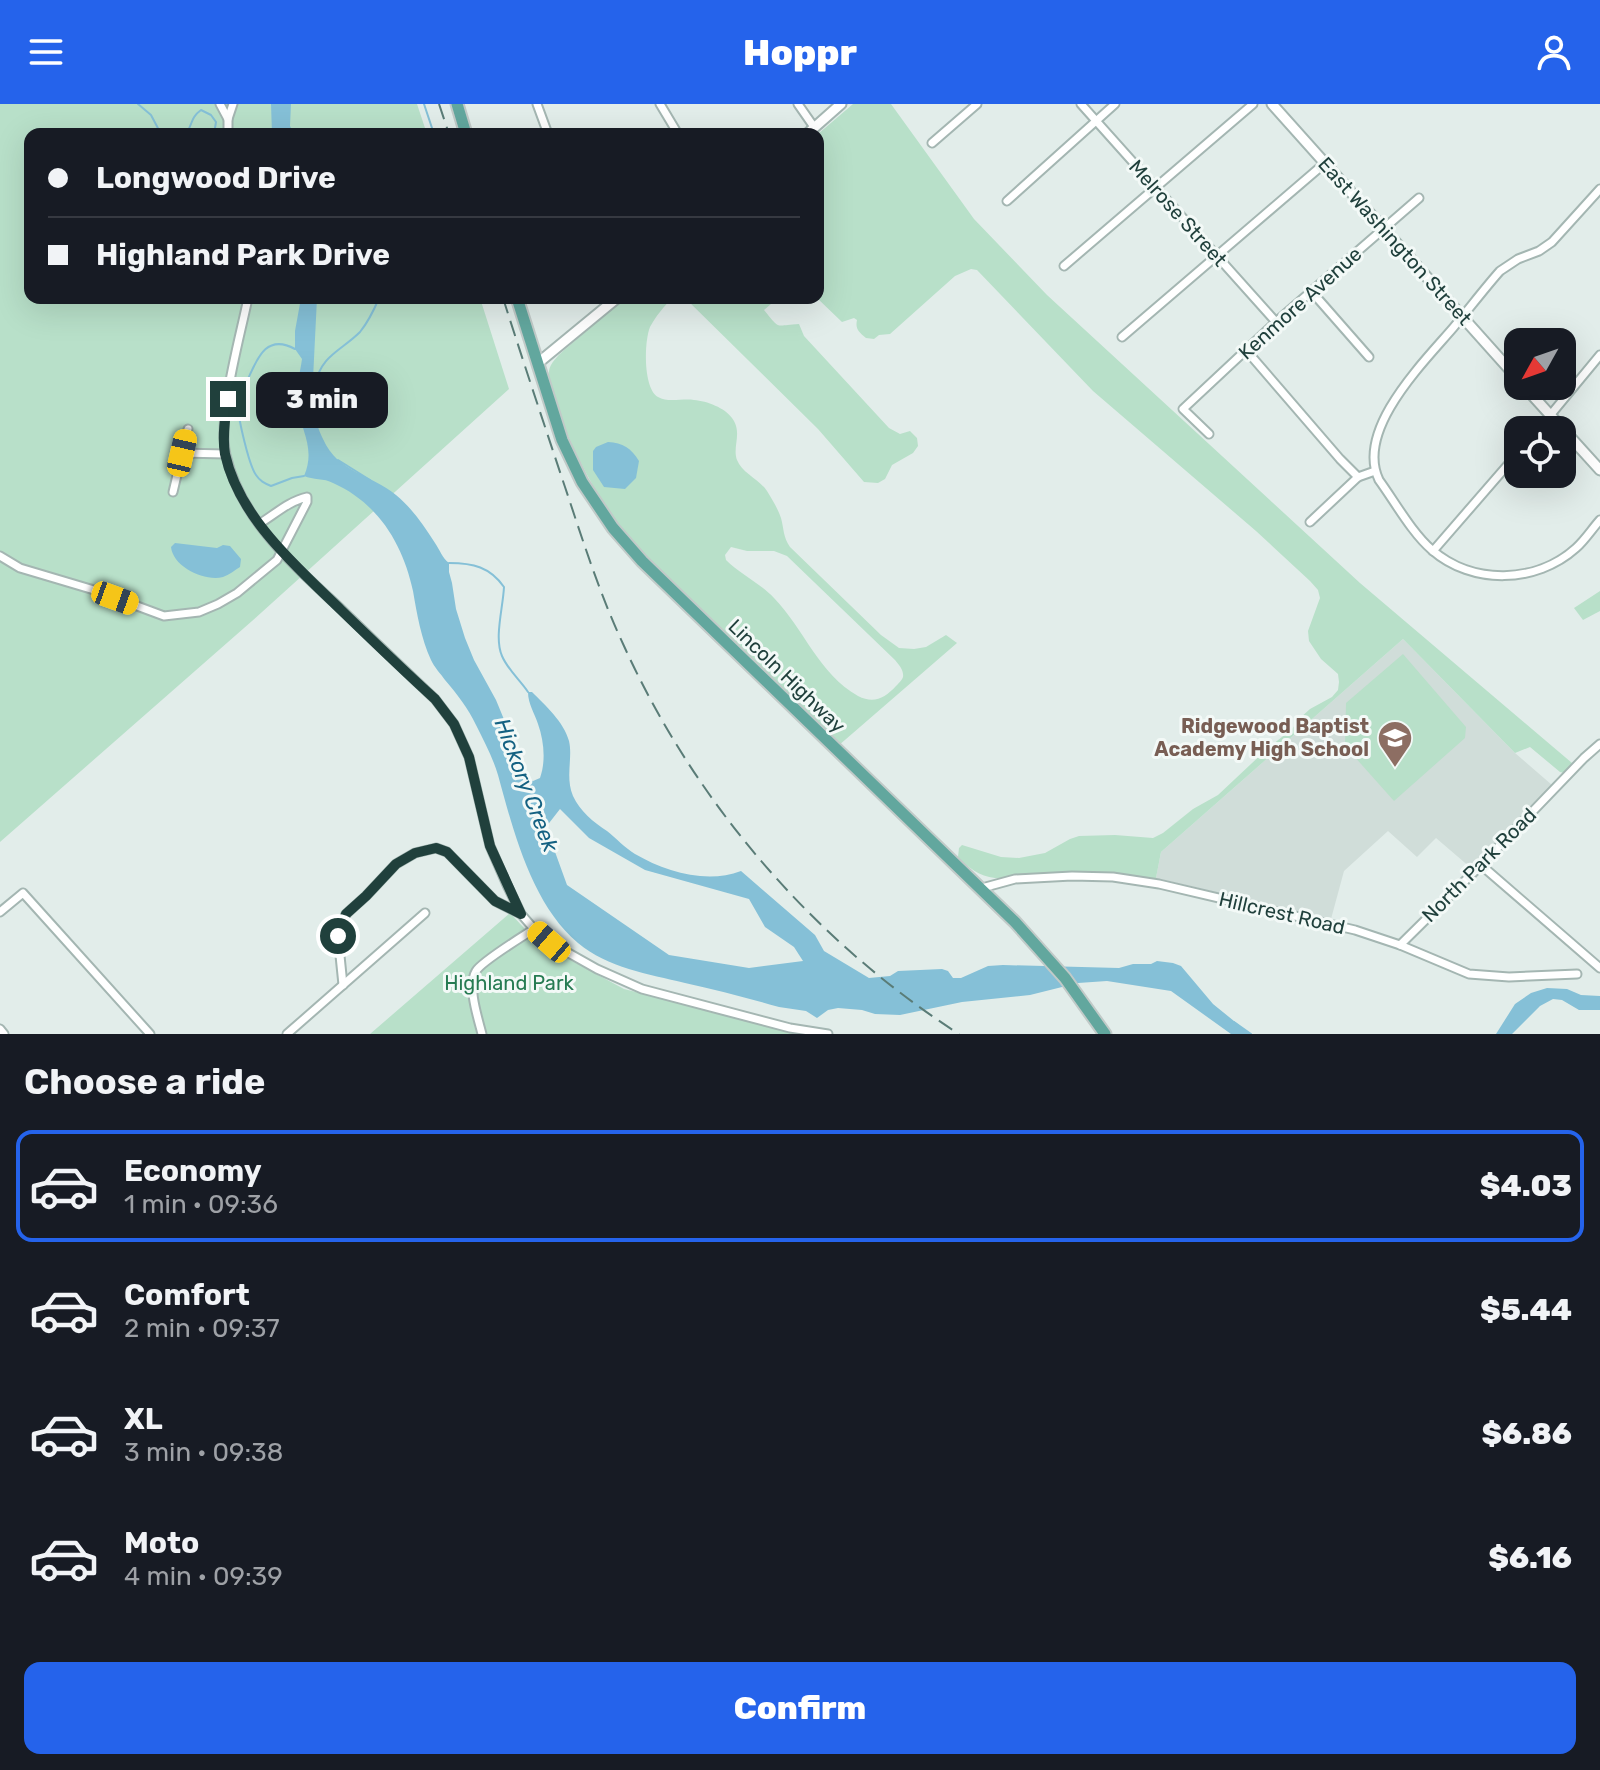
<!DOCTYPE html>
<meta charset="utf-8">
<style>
body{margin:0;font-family:Rubik,sans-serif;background:#242831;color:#f1f3f6;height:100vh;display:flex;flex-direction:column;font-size:30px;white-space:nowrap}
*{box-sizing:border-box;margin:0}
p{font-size:26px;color:#9ea1a6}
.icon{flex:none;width:44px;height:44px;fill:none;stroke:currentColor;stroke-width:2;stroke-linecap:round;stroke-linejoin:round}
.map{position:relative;height:930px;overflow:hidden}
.panel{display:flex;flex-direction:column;background:#171b24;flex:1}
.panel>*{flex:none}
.top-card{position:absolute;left:24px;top:24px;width:800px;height:176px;border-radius:16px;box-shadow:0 8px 32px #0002;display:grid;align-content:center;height:176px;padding:0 24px;background:#171b24}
.needle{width:52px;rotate:230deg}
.controls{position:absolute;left:1504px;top:224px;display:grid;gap:16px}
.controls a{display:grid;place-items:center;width:72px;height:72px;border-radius:16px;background:#171b24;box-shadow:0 8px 32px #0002;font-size:40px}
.end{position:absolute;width:36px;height:36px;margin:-18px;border:10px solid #20403c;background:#fff;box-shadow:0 0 0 4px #fff}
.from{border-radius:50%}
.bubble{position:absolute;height:56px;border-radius:16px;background:#171b24;box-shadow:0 8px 32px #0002;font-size:26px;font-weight:800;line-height:56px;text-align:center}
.car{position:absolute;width:24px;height:48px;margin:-24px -12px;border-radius:10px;box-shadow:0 0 6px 2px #0007;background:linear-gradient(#f5c518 24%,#345 0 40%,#f5c518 0 76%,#345 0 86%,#f5c518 0)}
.top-card b{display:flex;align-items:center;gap:28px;height:76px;font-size:30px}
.top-card b+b{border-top:2px solid #363941}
.top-card i{width:20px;height:20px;background:#f1f3f6}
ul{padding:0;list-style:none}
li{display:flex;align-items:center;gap:24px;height:112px;margin:0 16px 12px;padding:0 8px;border:4px solid transparent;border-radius:16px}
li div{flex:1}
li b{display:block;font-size:30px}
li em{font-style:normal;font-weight:800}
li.on{border-color:#2563eb}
li>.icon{width:72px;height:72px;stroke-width:1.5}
h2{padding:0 24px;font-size:36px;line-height:96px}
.action{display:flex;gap:16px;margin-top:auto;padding:16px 24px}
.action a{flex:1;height:92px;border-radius:16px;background:#2563eb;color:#fff;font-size:32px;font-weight:800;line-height:92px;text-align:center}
header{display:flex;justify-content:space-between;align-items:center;height:104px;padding:0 24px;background:#2563eb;color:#fff;font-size:36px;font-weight:800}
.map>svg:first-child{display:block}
.built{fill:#d0ddd9}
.green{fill:#b8e0c9;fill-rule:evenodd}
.water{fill:#85c0d7;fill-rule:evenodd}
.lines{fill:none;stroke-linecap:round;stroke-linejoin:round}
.stream{stroke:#85c0d7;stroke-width:2}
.minor-casing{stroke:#a4b6b2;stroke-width:11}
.tertiary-casing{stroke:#a4b6b2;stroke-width:13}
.primary-casing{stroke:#c1cac8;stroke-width:15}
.minor{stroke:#fff;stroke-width:7}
.tertiary{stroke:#fff;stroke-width:9}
.primary{stroke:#62a79e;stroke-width:11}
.rail{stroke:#5a7c77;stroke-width:2;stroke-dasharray:16 8;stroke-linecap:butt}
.route{stroke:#20403c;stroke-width:10}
.labels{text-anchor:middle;stroke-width:6;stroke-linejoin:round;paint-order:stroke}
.street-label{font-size:20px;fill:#20403c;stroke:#f3f9f7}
.education-label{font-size:20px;font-weight:bold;fill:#785e54;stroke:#f3f9f7;text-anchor:end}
.park-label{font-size:20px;fill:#267b52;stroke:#f3f9f7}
.water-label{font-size:22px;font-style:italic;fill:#146182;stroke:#f3f9f7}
</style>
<header><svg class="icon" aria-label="menu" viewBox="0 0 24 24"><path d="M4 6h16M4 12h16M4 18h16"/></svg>Hoppr<svg class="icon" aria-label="person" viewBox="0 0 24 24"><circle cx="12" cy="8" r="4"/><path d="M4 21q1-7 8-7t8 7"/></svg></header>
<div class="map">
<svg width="1600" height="930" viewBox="0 0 1600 930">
<rect width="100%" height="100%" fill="#e2edea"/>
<path class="built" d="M1403,535l112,114 37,32 -81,83 -35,-30 -19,19 -29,-26 -44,40 -13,48 -175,-41 5,-26z"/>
<g class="green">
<path d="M0,0h417l10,30h-397v164h450l29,91 -257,232 -252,221z"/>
<path d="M853,0h38l83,115 73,76 313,288 212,180 -8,10 -4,-1 -30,-25 -15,6 -112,-114 -242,213 -5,26 -5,2c-34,-4 -65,-7 -100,-6 -15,1 -42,6 -56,4 -16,-2 -26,-10 -37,-21l1,-9 3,-3 39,12 18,1 26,-5 25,-14 9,-3 36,-1 38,3 10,-5 30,-24 25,-14 50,-47 24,-19 8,-11 10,-9 22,-12 6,-7 1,-8 -1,-8 -17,-15 -12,-18 -1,-10 12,-33 -2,-8 -8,-9 -54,-50 -163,-140 -116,-121 -6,-1 -16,7 -65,58 -11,1 -5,4 -8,-1c-7,-6 -11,-9 -9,-18l-3,-2 -12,4 -25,-24 1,-14 4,-12 -4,-4v-134z"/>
<path d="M625,194h48c-9,8 -17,18 -23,29 -6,15 -7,61 8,70 10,6 25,1 36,3 13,1 31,8 38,18 11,15 0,28 5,42 5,13 22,19 30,31 5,8 11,18 14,27 3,11 2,19 9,29l91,88 18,13 15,1 12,-2 20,-12 11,8 -119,103 -206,-202c-32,-42 -57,-86 -75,-137 -3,-10 -10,-25 -8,-36 1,-8 9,-15 14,-20zM731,443l16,4h27l13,5 108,104c4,5 9,10 8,17 -1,3 -5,7 -7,9 -11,12 -22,18 -38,10 -39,-22 -54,-67 -84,-98 -14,-15 -34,-24 -48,-38l-1,-5z"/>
<path d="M685,194h93l-14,12c17,21 11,15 35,14l5,12 85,92 11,6 10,-3 7,7 1,8 -5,7 -21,12 -7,14 -7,4 -14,-1 -46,-53z"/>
<path d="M1600,487v20l-17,9 -9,-12z"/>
<path d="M1403,550l63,73 -1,11 -71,63 -49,-55 1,-43z"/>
<path d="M510,809l27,29 87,47 179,45h-433z"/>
</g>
<g class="water">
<path d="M271,0h20l-1,22 4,8h-22z"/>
<path d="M301,194h16l-4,81c3,10 1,20 2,31 0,10 4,21 8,29 15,34 48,35 73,56 16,13 28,31 39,48 5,7 7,15 14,20v9l3,11 4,26 9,29 9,22 22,40 33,80 4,1 7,-3c6,-17 4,-37 -2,-54 -3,-10 -10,-20 -10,-32h4c13,13 32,30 37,49 4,17 -4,36 4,55 7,15 20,26 34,35 9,7 18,17 28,23 31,18 72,30 106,17l74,64 9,16 45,27 21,-2 8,-5 44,-2 6,2 5,7h8l27,-12 15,-1 116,3 14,-4h18l6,-3 16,2 8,3 32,38 37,30h-19l-60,-43 -64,-10 -29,2 -48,12 -68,7 -62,13 -25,-1 -13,-4 -24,-2 -10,2 -11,8 -11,-7 -27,-4c-31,-9 -63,-17 -94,-24 -37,-9 -77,-15 -107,-40 -46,-38 -65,-113 -80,-168 -5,-17 -14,-34 -22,-50 -8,-17 -19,-31 -31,-45 -4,-6 -11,-13 -14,-20 -10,-22 -14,-46 -18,-69 -10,-47 -35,-88 -80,-108 -9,-5 -20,-3 -29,-7 12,-28 -3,-45 -7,-72 -2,-15 3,-30 5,-45l-7,-10v-18zM560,705l29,29 56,32 104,29 16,28 29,20 9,14 -54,7 -80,-13 -102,-70 -21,-58z"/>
<path d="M608,338c15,1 23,6 31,19l-3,17 -11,11 -21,-2 -11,-17v-19l3,-4z"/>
<path d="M175,439l42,5 6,-3 7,1 11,13 -1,8c-5,3 -11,8 -17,10 -18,5 -50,-10 -52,-30z"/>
<path d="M1547,884l20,1 14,6 19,1v14h-21l-17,-10 -9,-1 -13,7 -28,28h-16l19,-30 16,-11z"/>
</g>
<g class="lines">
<g class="stream">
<path d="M138,0l13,11 10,19"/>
<path d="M424,0l10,30"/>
<path d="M186,30c7,-10 4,-16 15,-24l10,5 5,7 -2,12"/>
<path d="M295,245c-29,-16 -38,10 -48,32 -2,5 -7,10 -9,16 -3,12 11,68 18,78 4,6 8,8 15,11l21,-8 12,-2"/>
<path d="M315,281c6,-30 26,-34 45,-53 8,-10 14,-22 19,-34"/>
<path d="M338,356l32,20"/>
<path d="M449,459c24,0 41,4 55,24 -1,21 -10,51 -2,69 6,14 18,24 26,36"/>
<path d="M1234,918l17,12"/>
</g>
<defs>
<g id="minor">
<path d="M220,0l8,15"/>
<path d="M537,0l11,30"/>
<path d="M660,0l18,30"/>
<path d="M798,0l16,23"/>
<path d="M1081,0l195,218"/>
<path d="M228,30v-15l5,-15"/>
<path d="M932,39l45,-39"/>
<path d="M1600,85l-48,53 -13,9 -21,8 -18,12c-16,18 -31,38 -47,57 -30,35 -98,102 -74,152 16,22 33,53 53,70 40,35 104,34 144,-2 9,-8 16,-19 24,-28"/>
<path d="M1007,97l108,-97"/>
<path d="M1064,162l189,-162"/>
<path d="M1312,188l57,65"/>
<path d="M248,194c-8,40 -31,119 -22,157 15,66 69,111 116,155 31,30 62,60 93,89l19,25 15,33 21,89 17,39 14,29 13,15 15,13 48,27 45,20 148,39 38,6"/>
<path d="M1122,233l203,-174"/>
<path d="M1246,246l94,109 18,18"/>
<path d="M1538,326l62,-75"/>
<path d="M1209,330l-26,-25 93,-87 143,-124"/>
<path d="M182,349l43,1"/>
<path d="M173,388l15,-63"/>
<path d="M1310,418l48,-45 17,-6"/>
<path d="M1433,447l85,-98"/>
<path d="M0,452l20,12 74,22 70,26 35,-4 19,-8 19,-11 40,-33 30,-58v-5c-18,4 -33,18 -48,27"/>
<path d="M1481,761l119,103"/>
<path d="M982,784l33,-9 57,-3 41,1 46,7 196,46 45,15 69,29 40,3 68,-3"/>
<path d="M0,808l23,-19 127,141"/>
<path d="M1400,841l81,-80 103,-107 16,-14"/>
<path d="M343,881l-5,-49 8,-22 20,-18 30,-32 19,-11 21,-5 11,4 48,49 24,12"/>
<path d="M0,925l4,5"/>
<path d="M287,930l138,-121"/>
<path d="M482,930c-4,-16 -15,-48 -6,-63 6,-10 46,-34 58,-42"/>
</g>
<g id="tertiary">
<path d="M1272,0l246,275"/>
<path d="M807,30l34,-30"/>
<path d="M538,259l79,-65"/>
<path d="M1524,282l76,84"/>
</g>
<g id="primary">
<path d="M457,0l9,30"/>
<path d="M517,194l45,142 20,42 31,46 29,33 373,361 50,56 40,56"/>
</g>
</defs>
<use href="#minor" class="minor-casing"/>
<use href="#tertiary" class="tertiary-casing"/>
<use href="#primary" class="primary-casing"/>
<use href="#minor" class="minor"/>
<use href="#tertiary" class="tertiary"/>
<use href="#primary" class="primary"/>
<g class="rail">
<path d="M439,0l10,30"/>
<path d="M503,194c20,63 41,126 62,189 18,54 35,108 59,159 72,158 189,294 335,388"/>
</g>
</g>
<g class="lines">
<path class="route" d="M228,295c-3,18 -6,38 -3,55 14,64 72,113 116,156 31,30 62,60 94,89l19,25 15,33 21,89 31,68 -26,-13 -48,-49 -11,-4 -21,5 -19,11 -30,32 -20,18 -8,22"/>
</g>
<defs>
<symbol id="school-pin" viewBox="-11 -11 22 30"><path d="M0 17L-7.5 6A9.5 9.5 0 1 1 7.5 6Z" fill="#8d6e63" stroke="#f3f9f7"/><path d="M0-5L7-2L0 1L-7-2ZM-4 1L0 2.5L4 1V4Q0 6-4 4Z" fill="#fff"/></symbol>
</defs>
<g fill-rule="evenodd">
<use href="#school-pin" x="1375" y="614" width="40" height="54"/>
</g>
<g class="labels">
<g class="street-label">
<text transform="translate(1178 109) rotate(48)" y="7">Melrose Street</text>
<text transform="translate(1395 137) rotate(48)" y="7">East Washington Street</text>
<text transform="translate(1300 199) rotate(-42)" y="7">Kenmore Avenue</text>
<text transform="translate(787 572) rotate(44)" y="7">Lincoln Highway</text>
<text transform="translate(1479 761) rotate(-45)" y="7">North Park Road</text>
<text transform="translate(1282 809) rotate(13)" y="7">Hillcrest Road</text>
</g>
<g class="education-label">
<text x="1369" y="629">Ridgewood Baptist<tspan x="1369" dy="23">Academy High School</tspan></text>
</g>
<g class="park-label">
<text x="509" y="886">Highland Park</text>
</g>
<g class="water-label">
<text transform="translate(527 681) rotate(69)" y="8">Hickory Creek</text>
</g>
</g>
</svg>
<div class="controls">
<a><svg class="needle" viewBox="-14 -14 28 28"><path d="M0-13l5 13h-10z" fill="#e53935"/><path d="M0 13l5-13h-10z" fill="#9ea1a6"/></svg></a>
<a><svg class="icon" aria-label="locate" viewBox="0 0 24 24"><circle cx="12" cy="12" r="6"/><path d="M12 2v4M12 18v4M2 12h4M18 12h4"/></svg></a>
</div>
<i class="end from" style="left:338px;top:832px"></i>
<i class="end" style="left:228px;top:295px"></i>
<div class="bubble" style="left:256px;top:268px;width:132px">3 min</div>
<i class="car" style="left:182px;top:349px;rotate:13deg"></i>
<i class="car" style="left:115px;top:494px;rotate:110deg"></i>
<i class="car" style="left:549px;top:838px;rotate:311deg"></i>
<div class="top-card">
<b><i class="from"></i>Longwood Drive</b>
<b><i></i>Highland Park Drive</b>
</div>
</div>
<section class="panel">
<h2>Choose a ride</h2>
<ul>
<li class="on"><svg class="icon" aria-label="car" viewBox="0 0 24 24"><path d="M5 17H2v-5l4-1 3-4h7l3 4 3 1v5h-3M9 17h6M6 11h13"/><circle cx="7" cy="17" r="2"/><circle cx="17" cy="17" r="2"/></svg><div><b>Economy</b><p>1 min · 09:36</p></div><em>$4.03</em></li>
<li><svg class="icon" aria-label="car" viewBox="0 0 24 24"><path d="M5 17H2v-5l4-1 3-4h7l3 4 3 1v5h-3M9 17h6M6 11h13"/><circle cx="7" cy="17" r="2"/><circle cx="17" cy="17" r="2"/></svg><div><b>Comfort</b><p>2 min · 09:37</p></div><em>$5.44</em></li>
<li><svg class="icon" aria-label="car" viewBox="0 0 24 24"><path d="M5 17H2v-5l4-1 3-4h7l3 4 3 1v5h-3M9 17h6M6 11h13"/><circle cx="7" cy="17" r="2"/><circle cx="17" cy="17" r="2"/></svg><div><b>XL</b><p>3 min · 09:38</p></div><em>$6.86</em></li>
<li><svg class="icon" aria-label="car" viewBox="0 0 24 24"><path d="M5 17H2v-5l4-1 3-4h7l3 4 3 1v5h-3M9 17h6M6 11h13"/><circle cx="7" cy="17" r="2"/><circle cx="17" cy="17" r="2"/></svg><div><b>Moto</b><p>4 min · 09:39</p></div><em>$6.16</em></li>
</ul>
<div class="action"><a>Confirm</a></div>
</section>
